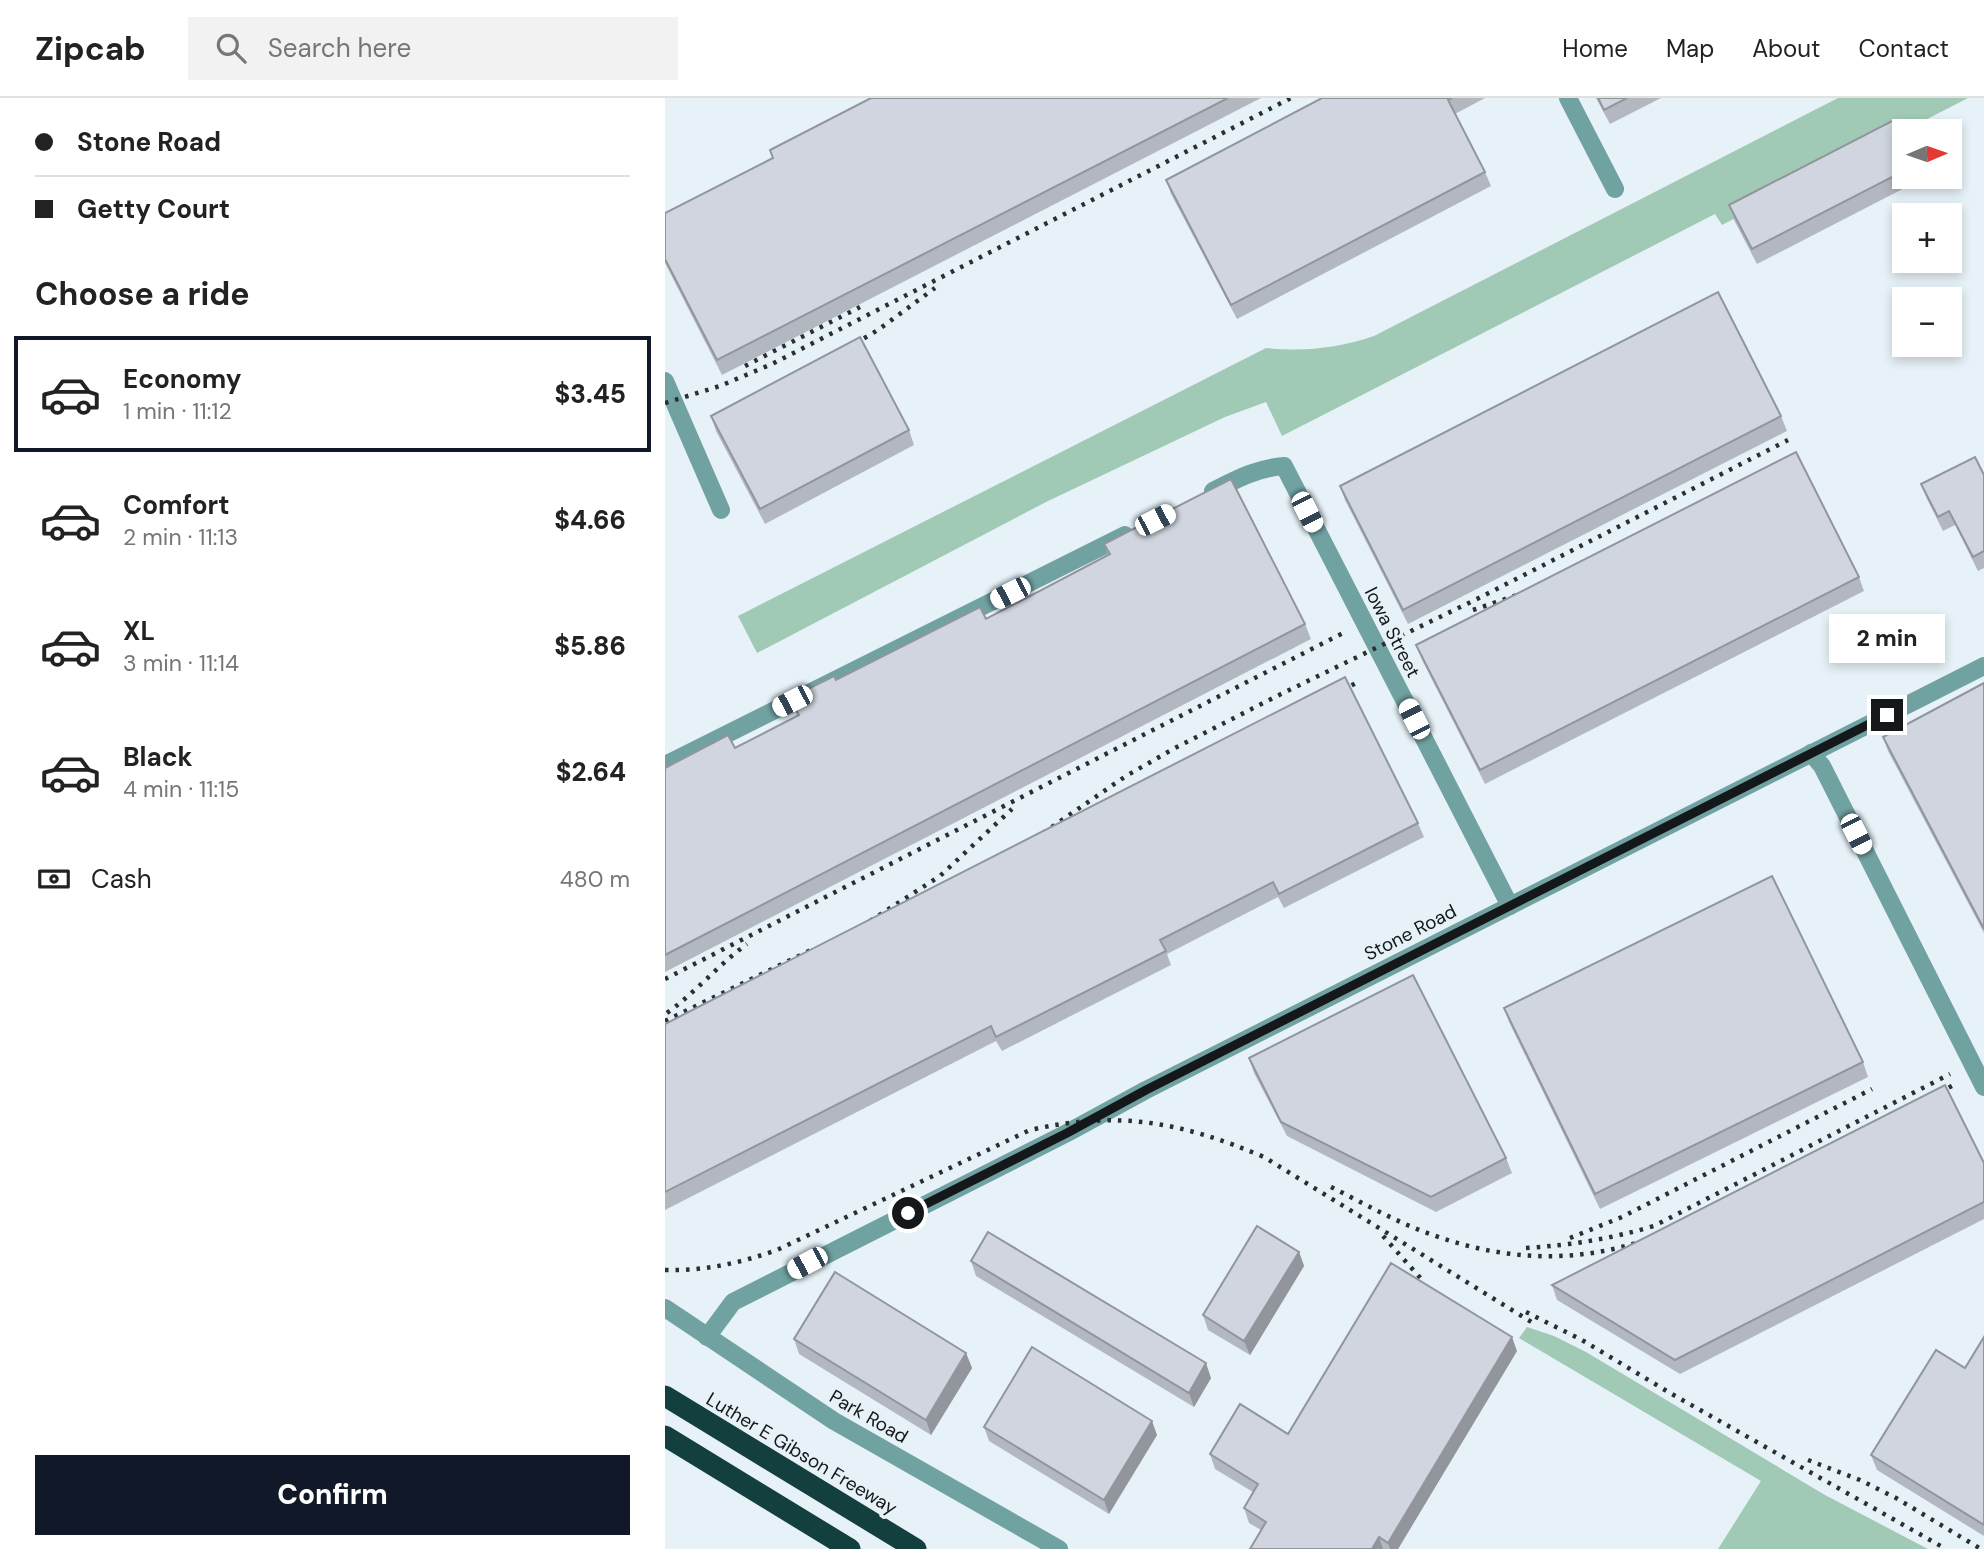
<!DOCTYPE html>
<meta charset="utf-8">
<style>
body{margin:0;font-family:"DM Sans",sans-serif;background:#f2f2f2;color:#222;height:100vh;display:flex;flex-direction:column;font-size:26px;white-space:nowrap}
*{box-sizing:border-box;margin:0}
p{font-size:23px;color:#767676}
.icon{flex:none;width:38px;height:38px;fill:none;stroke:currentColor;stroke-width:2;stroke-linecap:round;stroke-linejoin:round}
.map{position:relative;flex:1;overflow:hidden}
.panel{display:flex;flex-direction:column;background:#fff;width:665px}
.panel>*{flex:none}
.top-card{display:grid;align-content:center;height:154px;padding:0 35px;background:#fff}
.needle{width:46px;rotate:88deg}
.controls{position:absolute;left:1227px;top:21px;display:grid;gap:14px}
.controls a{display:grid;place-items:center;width:70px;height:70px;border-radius:0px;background:#fff;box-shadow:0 4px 10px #0003;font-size:35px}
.end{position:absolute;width:32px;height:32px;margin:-16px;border:9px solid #14181a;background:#fff;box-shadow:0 0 0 4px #fff}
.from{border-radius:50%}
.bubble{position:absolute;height:49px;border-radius:0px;background:#fff;box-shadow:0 4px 10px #0003;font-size:23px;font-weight:800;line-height:49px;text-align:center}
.car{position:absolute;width:21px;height:42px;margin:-21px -10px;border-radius:9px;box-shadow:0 0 5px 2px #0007;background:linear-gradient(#fff 24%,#345 0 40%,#fff 0 76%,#345 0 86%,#fff 0)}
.top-card b{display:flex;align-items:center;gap:24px;height:66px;font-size:26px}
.top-card b+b{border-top:2px solid #e0e0e0}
.top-card i{width:18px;height:18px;background:#222}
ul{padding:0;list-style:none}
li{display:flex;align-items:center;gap:21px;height:116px;margin:0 14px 10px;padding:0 21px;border:4px solid transparent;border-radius:0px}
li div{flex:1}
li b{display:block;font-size:26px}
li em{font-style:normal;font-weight:800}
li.current{border-color:#111827}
li>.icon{width:63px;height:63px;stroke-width:1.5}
h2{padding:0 35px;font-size:32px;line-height:84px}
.pay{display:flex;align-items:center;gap:18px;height:77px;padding:0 35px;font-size:26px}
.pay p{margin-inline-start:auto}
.button{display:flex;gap:14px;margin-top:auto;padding:14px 35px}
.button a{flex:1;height:80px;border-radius:0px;background:#111827;color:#fff;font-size:28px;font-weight:800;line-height:80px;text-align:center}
header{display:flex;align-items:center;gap:42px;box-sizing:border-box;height:98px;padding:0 35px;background:#fff;border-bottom:2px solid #e0e0e0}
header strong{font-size:33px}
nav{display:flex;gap:38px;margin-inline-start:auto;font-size:24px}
.search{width:490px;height:63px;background:#f2f2f2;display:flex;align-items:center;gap:18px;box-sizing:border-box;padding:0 24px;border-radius:0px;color:#767676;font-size:26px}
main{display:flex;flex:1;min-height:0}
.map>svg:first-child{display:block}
.green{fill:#a0cab5}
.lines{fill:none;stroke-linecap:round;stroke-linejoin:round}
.minor{stroke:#71a2a2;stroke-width:18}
.highway{stroke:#143f3f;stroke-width:21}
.rail{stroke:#2a2f31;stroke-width:4.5;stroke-dasharray:3.5 7;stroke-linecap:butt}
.wall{fill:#b3b7c0}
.shaded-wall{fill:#92959c}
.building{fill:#d0d5df;stroke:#92959c;stroke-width:2}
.route{stroke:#14181a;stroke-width:9}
.labels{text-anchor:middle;stroke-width:7;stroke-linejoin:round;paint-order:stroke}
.street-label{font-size:19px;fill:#14181a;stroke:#e7f2f8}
</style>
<header>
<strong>Zipcab</strong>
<div class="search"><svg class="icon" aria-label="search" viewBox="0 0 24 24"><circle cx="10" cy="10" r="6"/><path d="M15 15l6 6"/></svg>Search here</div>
<nav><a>Home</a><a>Map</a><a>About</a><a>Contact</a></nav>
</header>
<main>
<section class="panel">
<div class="top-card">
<b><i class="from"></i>Stone Road</b>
<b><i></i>Getty Court</b>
</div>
<h2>Choose a ride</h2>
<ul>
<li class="current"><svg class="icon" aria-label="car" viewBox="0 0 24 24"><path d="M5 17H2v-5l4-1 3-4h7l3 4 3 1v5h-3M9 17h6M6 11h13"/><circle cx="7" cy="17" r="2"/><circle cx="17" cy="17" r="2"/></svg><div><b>Economy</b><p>1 min · 11:12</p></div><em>$3.45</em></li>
<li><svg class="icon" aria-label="car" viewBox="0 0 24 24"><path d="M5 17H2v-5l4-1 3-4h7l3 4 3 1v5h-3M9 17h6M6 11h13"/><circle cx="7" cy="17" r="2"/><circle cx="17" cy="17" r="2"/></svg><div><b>Comfort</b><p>2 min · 11:13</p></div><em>$4.66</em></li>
<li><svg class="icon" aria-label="car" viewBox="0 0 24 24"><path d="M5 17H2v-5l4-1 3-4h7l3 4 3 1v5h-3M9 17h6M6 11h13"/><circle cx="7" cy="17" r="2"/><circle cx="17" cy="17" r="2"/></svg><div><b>XL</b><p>3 min · 11:14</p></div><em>$5.86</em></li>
<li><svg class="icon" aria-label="car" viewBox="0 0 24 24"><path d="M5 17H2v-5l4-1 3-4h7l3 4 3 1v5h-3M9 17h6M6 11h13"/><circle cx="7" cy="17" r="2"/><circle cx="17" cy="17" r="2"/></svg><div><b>Black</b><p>4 min · 11:15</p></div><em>$2.64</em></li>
</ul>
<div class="pay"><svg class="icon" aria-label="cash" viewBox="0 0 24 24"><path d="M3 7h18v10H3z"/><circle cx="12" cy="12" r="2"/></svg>Cash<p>480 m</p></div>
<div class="button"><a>Confirm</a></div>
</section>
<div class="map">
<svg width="1319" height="1451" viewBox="0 0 1319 1451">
<rect width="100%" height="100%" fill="#e7f2f8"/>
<g class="green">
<path d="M1173,0h130l-246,127 -7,-11 -433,222 -16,-34 -41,15 -179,85 -289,151 -19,-37 528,-268c38,4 72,0 108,-12z"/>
<path d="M862,1229l27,9 32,16 239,143 103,54h-210l43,-68 -242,-143z"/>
</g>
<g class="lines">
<g class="minor">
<path d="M903,0l47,91"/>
<path d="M0,283l56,129"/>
<path d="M548,393c24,-12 44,-23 71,-25l226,440"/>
<path d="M1146,655l11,13 162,321"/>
<path d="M0,667l460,-230"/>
<path d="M0,1210l169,113 225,128"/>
<path d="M42,1239l26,-35 334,-169 79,-43 838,-424"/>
</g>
<g class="highway">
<path d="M0,1298l251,153"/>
<path d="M0,1338l185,113"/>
</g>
<g class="rail">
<path d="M181,251l32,-19 57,-42"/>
<path d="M80,268l115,-59"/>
<path d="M0,305l55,-17 52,-22 519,-266"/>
<path d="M808,512l56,-19"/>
<path d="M668,597l23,-12"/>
<path d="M378,735l83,-57 49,-28 106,-54 198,-96 309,-158"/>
<path d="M205,823l70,-45 72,-67"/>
<path d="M0,881l682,-348"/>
<path d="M2,915c29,-21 51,-48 80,-69"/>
<path d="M0,923l148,-72"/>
<path d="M1265,999l26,-13"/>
<path d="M666,1089c34,17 67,36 102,48 72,26 144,29 215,4"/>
<path d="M718,1138l41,46"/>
<path d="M905,1140l52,-21 250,-128"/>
<path d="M861,1150c46,-3 84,-9 128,-22l296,-152"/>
<path d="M0,1172c40,1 75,-7 112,-20l253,-120c89,-20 151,-8 234,27l269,166"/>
<path d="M861,1214l56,28 88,53 276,156"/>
<path d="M1143,1362l52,20 36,18 85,51"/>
</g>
</g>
<g class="wall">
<path d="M206,0h390l-539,277 -57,-112v-50l108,-55 -3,-8z"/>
<path d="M657,0h163l-30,16 30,58 6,14 -254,133 -66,-125 -5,-14z"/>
<path d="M931,0h65l-51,26z"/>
<path d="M1239,41v38h18v2l-165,85 -23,-44 -5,-15z"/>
<path d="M46,318l198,14 5,15 -149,79 -49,-93z"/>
<path d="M1116,318l6,15 -379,193 -63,-124 -5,-14z"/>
<path d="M1319,377v93l-6,3 -23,-46 -12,6 -16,-32 -6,-15z"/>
<path d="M439,446l201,80 6,15 -646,333v-204l70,-20 62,-32 -7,-18 46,-18 150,-61 122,-64z"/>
<path d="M1194,479l5,14 -379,193 -63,-124 -6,-15z"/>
<path d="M1319,585v250l-96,-182 -5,-14z"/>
<path d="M753,725l6,14 -140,71 -6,-11 -111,57 4,11 -169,86 -6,-10 -331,169v-186z"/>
<path d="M839,910l359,54 5,15 -268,132 -91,-187z"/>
<path d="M584,960l257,100 6,15 -76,39 -149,-76 -33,-63z"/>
<path d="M1319,1065v56l-304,155 -123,-74 -5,-15z"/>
<path d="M634,1154l5,14 -54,89 -42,-25 -5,-15z"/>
<path d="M306,1163l240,117 -17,29 -218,-131z"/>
<path d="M1319,1239v199l-107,-66 -6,-15 94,-87z"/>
<path d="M129,1241l172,14 6,15 -41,67 -132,-81z"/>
<path d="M852,1253l-119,198h-148l11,-19 -12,-7 -5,-15 9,-16 -38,-23 -5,-15 78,-20z"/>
<path d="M319,1329l173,8 -48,79 -120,-73z"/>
</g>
<g class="shaded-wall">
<path d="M634,1154l5,14 -54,89 -6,-14z"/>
<path d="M847,1239l5,14 -119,198h-8l-2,-6z"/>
<path d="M301,1255l6,15 -41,67 -5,-15z"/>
<path d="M541,1265l5,15 -17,29 -5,-14z"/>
<path d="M487,1323l5,14 -48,79 -5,-14z"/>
<path d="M714,1439l4,12h-11z"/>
</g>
<g class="building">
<path d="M206,0h357l-511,262 -52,-101v-46l108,-55 -3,-8z"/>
<path d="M657,0h130l-4,2 37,72 -254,133 -65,-125z"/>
<path d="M933,0h29l-23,12z"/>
<path d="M1229,22l10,19v32l-152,78 -23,-44z"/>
<path d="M1053,194l63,124 -378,194 -63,-124z"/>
<path d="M195,239l49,93 -149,79 -49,-93z"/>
<path d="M1131,354l63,125 -379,193 -64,-125z"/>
<path d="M1310,359l9,18v76l-11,6 -24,-46 -11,6 -17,-33z"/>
<path d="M566,381l74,145 -640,331v-187l63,-33 7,13 64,-33 -9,-17 44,-22 2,4 144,-73 6,12 124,-65 -6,-10z"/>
<path d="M680,579l73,146 -139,71 -6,-12 -113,58 6,11 -170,86 -5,-11 -326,166v-168z"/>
<path d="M1319,585v246l-101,-192z"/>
<path d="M1107,778l91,186 -268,132 -91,-186z"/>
<path d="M748,877l93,183 -75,39 -150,-75 -32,-64z"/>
<path d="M1280,987l39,78v39l-309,158 -123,-75z"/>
<path d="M592,1128l42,26 -55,89 -41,-26z"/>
<path d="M323,1134l218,131 -17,30 -218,-132z"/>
<path d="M726,1165l121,74 -124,206 -9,-6 -7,12h-122l16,-27 -22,-14 14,-24 -48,-30 30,-50 48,30z"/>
<path d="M170,1174l131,81 -40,67 -132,-81z"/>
<path d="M1319,1239v188l-113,-70 65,-105 29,18z"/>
<path d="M367,1249l120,74 -48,79 -120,-73z"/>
</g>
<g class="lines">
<path class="route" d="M243,1115l159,-80 79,-43 741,-375"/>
</g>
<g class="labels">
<g class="street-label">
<text transform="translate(728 534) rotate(63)" y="7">Iowa Street</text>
<text transform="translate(745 834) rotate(-27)" y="7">Stone Road</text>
<text transform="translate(204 1318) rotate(30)" y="7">Park Road</text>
<text transform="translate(137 1355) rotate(31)" y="7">Luther E Gibson Freeway</text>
</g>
</g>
</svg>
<div class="controls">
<a><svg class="needle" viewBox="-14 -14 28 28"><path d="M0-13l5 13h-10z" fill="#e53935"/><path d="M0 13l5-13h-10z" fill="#767676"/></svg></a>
<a>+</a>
<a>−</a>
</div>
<i class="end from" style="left:243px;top:1115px"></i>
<i class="end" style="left:1222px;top:617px"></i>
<div class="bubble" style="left:1164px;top:516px;width:116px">2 min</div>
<i class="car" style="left:642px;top:414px;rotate:153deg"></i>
<i class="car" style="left:490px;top:422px;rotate:63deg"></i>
<i class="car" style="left:345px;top:495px;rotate:243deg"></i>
<i class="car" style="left:127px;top:603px;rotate:243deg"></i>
<i class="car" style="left:749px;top:621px;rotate:333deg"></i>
<i class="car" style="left:1191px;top:736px;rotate:153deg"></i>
<i class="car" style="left:142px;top:1165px;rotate:242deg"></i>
</div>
</main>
